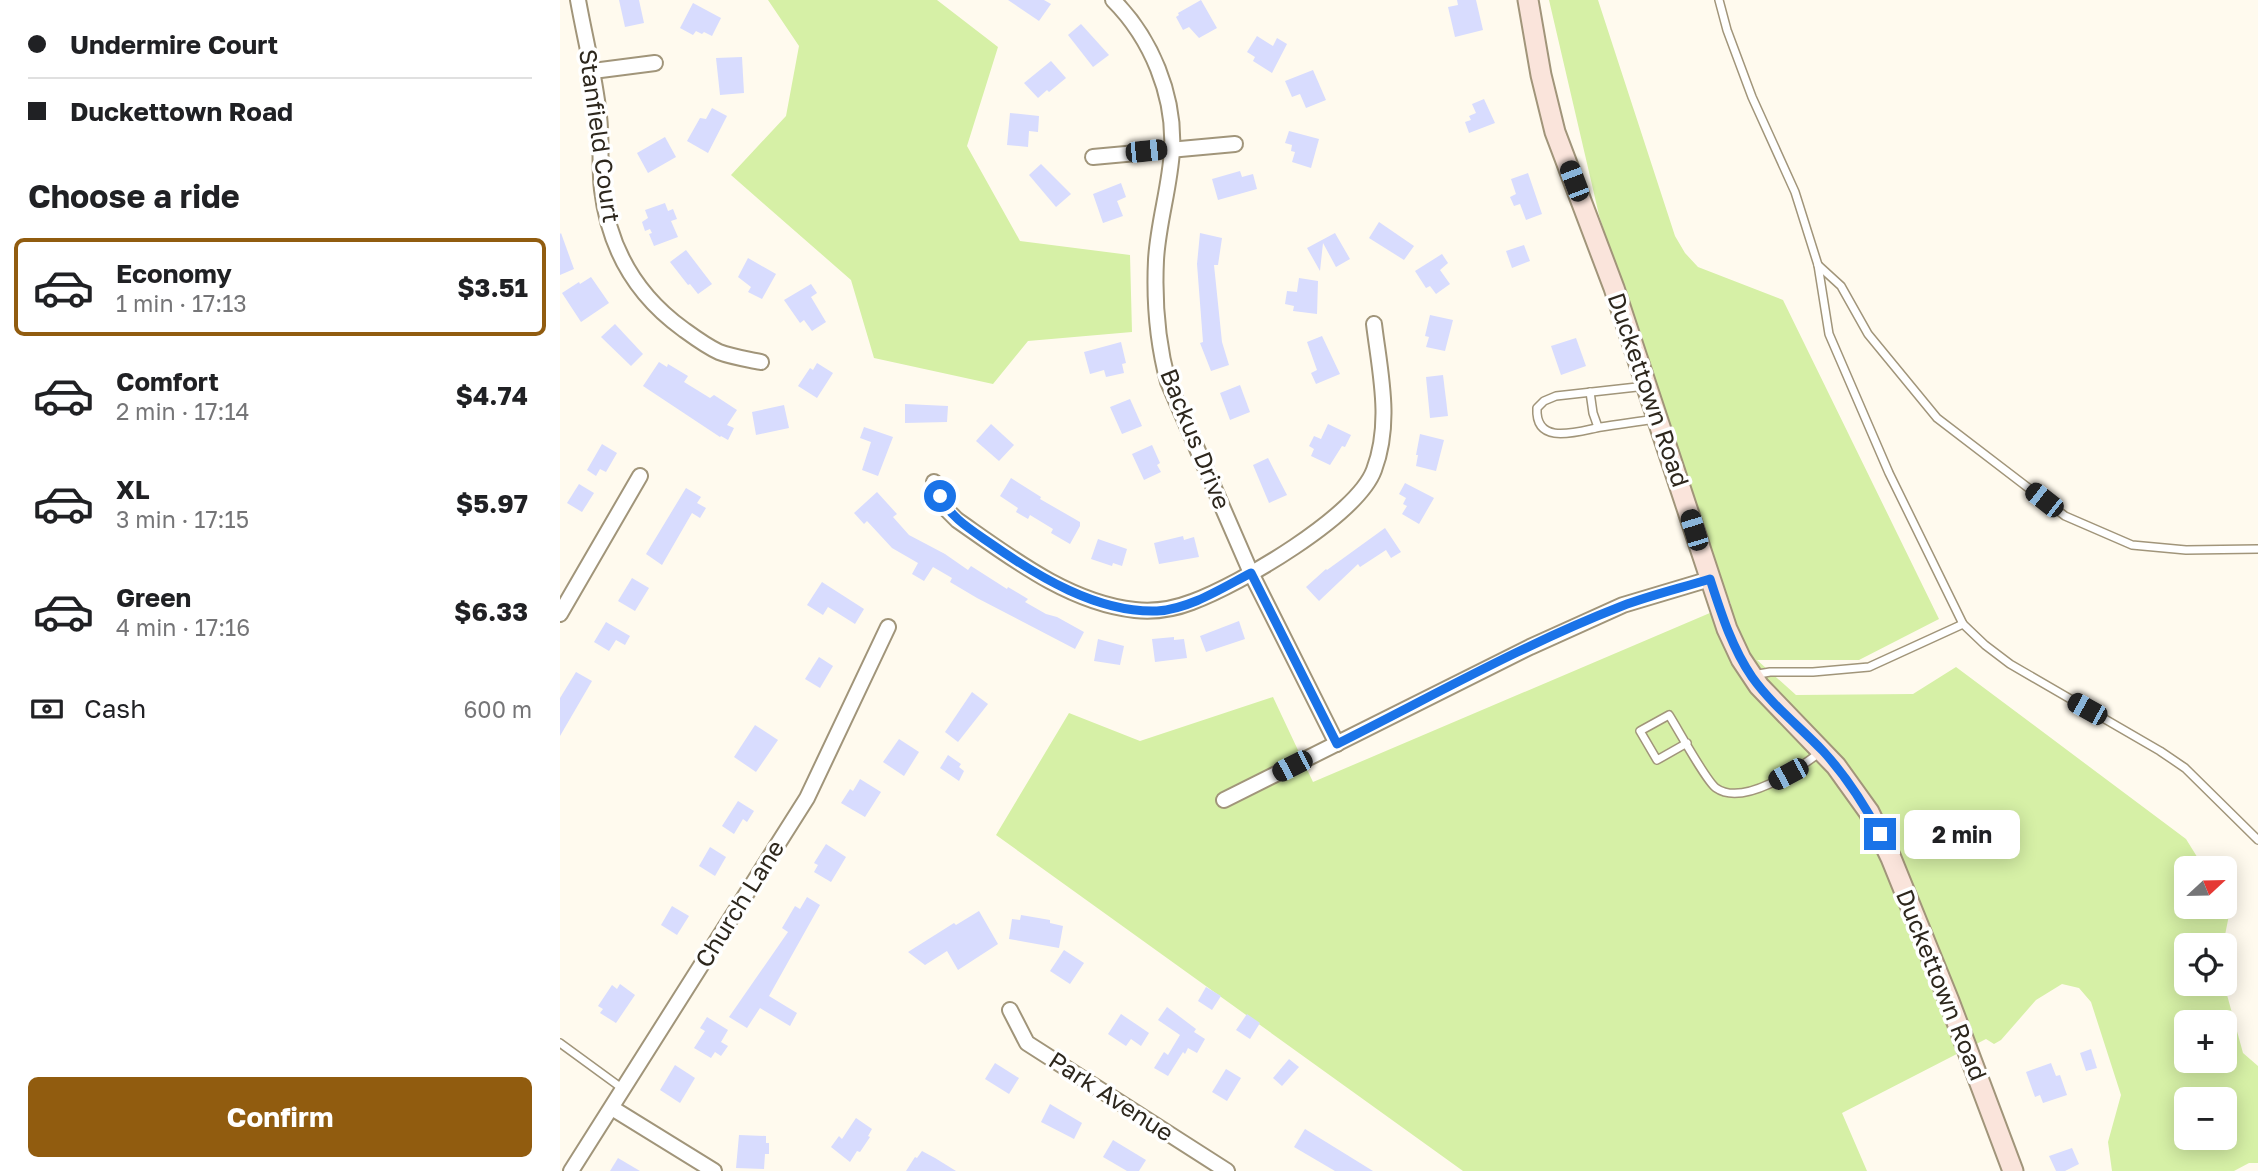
<!DOCTYPE html>
<meta charset="utf-8">
<style>
body{margin:0;font-family:"Golos Text",sans-serif;background:#f2f2f2;color:#202124;height:100vh;display:flex;flex-direction:column;font-size:26px;white-space:nowrap}
*{box-sizing:border-box;margin:0}
p{font-size:23px;color:#757577}
.icon{flex:none;width:38px;height:38px;fill:none;stroke:currentColor;stroke-width:2;stroke-linecap:round;stroke-linejoin:round}
.map{position:relative;flex:1;overflow:hidden}
.details{display:flex;flex-direction:column;background:#fff;width:560px}
.details>*{flex:none}
.banner{display:grid;align-content:center;height:154px;padding:0 28px;background:#fff}
.needle{width:46px;rotate:68deg}
.controls{position:absolute;left:1614px;top:856px;display:grid;gap:14px}
.controls a{display:grid;place-items:center;width:63px;height:63px;border-radius:10px;background:#fff;box-shadow:0 4px 18px #0003;font-size:35px}
.end{position:absolute;width:32px;height:32px;margin:-16px;border:9px solid #1a73e8;background:#fff;box-shadow:0 0 0 4px #fff}
.from{border-radius:50%}
.bubble{position:absolute;height:49px;border-radius:10px;background:#fff;box-shadow:0 4px 18px #0003;font-size:23px;font-weight:700;line-height:49px;text-align:center}
.car{position:absolute;width:21px;height:42px;margin:-21px -10px;border-radius:9px;box-shadow:0 0 5px 2px #0007;background:linear-gradient(#222 24%,#8ab4d8 0 40%,#222 0 76%,#8ab4d8 0 86%,#222 0)}
.banner b{display:flex;align-items:center;gap:24px;height:66px;font-size:26px}
.banner b+b{border-top:2px solid #e0e0e0}
.banner i{width:18px;height:18px;background:#202124}
ul{padding:0;list-style:none}
li{display:flex;align-items:center;gap:21px;height:98px;margin:0 14px 10px;padding:0 14px;border:4px solid transparent;border-radius:10px}
li div{flex:1}
li b{display:block;font-size:26px}
li em{font-style:normal;font-weight:700}
li.active{border-color:#915c0f}
li>.icon{width:63px;height:63px;stroke-width:1.5}
h2{padding:0 28px;font-size:32px;line-height:84px}
.pay{display:flex;align-items:center;gap:18px;height:77px;padding:0 28px;font-size:26px}
.pay p{margin-inline-start:auto}
.cta{display:flex;gap:14px;margin-top:auto;padding:14px 28px}
.cta a{flex:1;height:80px;border-radius:10px;background:#915c0f;color:#fff;font-size:28px;font-weight:700;line-height:80px;text-align:center}
main{display:flex;flex:1;min-height:0}
.map>svg:first-child{display:block}
.green{fill:#d6f0a6;fill-rule:evenodd}
.building{fill:#d8dcfe}
.lines{fill:none;stroke-linecap:round;stroke-linejoin:round}
.lane-casing{stroke:#a1957a;stroke-width:10}
.street-casing{stroke:#a1957a;stroke-width:18}
.secondary-casing{stroke:#a1957a;stroke-width:23}
.lane{stroke:#fff;stroke-width:7}
.street{stroke:#fff;stroke-width:14}
.secondary{stroke:#fae4db;stroke-width:19}
.route{stroke:#1a73e8;stroke-width:9}
.labels{text-anchor:middle;stroke-width:7;stroke-linejoin:round;paint-order:stroke}
.street-label{font-size:24px;fill:#2d271d;stroke:#fff}
</style>
<main>
<section class="details">
<div class="banner">
<b><i class="from"></i>Undermire Court</b>
<b><i></i>Duckettown Road</b>
</div>
<h2>Choose a ride</h2>
<ul>
<li class="active"><svg class="icon" aria-label="car" viewBox="0 0 24 24"><path d="M5 17H2v-5l4-1 3-4h7l3 4 3 1v5h-3M9 17h6M6 11h13"/><circle cx="7" cy="17" r="2"/><circle cx="17" cy="17" r="2"/></svg><div><b>Economy</b><p>1 min · 17:13</p></div><em>$3.51</em></li>
<li><svg class="icon" aria-label="car" viewBox="0 0 24 24"><path d="M5 17H2v-5l4-1 3-4h7l3 4 3 1v5h-3M9 17h6M6 11h13"/><circle cx="7" cy="17" r="2"/><circle cx="17" cy="17" r="2"/></svg><div><b>Comfort</b><p>2 min · 17:14</p></div><em>$4.74</em></li>
<li><svg class="icon" aria-label="car" viewBox="0 0 24 24"><path d="M5 17H2v-5l4-1 3-4h7l3 4 3 1v5h-3M9 17h6M6 11h13"/><circle cx="7" cy="17" r="2"/><circle cx="17" cy="17" r="2"/></svg><div><b>XL</b><p>3 min · 17:15</p></div><em>$5.97</em></li>
<li><svg class="icon" aria-label="car" viewBox="0 0 24 24"><path d="M5 17H2v-5l4-1 3-4h7l3 4 3 1v5h-3M9 17h6M6 11h13"/><circle cx="7" cy="17" r="2"/><circle cx="17" cy="17" r="2"/></svg><div><b>Green</b><p>4 min · 17:16</p></div><em>$6.33</em></li>
</ul>
<div class="pay"><svg class="icon" aria-label="cash" viewBox="0 0 24 24"><path d="M3 7h18v10H3z"/><circle cx="12" cy="12" r="2"/></svg>Cash<p>600 m</p></div>
<div class="cta"><a>Confirm</a></div>
</section>
<div class="map">
<svg width="1698" height="1171" viewBox="0 0 1698 1171">
<rect width="100%" height="100%" fill="#fffaee"/>
<g class="green">
<path d="M208,0h169l61,47 -31,99 53,95 110,14 2,77 -104,9 -35,43 -119,-26 -23,-78 -120,-105 55,-59 13,-70z"/>
<path d="M989,0h49l77,236 10,17 13,14 85,33 156,319 -80,41h-102l39,35 117,-1 43,-27 230,172 18,29h-18v38h38v-5l6,9 -7,35h-37v39h38l19,69 15,13v97h-9l-15,8h-122l-4,-29 13,-47 -30,-93 -12,-14 -17,-4 -26,16 -35,40 -7,4 -8,-5 -144,74 25,58h-404l-467,-336 73,-122 71,28 133,-44 40,85 418,-178 -21,-48 -111,-341zM1626,1022h38v38h-38zM1626,1099h38v39h-38z"/>
</g>
<g class="building">
<path d="M59,0h20l5,23 -19,4z"/>
<path d="M448,0h36l7,4 -12,17z"/>
<path d="M641,0l16,28 -18,10 -10,-11 -6,3 -7,-13 3,-2 -1,-2z"/>
<path d="M897,0h19l7,30 -28,7 -7,-30 10,-2z"/>
<path d="M133,3l28,15 -9,18 -8,-4 -2,2 -6,-3 -3,4 -13,-7z"/>
<path d="M521,24l28,31 -16,12 -25,-32z"/>
<path d="M697,36l16,10 4,-8 10,6 -15,29 -19,-12 2,-4 -8,-5z"/>
<path d="M182,57l2,36 -24,2 -4,-37z"/>
<path d="M491,61l15,17 -17,14 -2,-2 -9,8 -14,-15z"/>
<path d="M753,70l13,30 -20,8 -6,-14 -8,3 -7,-16z"/>
<path d="M924,99l11,24 -26,10 -4,-11 6,-2 -2,-4 7,-3 -4,-9z"/>
<path d="M152,108l15,8 -19,37 -21,-12 13,-23 6,1z"/>
<path d="M450,113l29,3 -1,16 -9,-1 -1,16 -21,-2z"/>
<path d="M729,131l30,8 -8,29 -19,-6 3,-10 -4,-1 1,-6 -7,-2z"/>
<path d="M105,137l11,20 -28,16 -11,-20z"/>
<path d="M481,164l30,30 -15,13 -27,-32z"/>
<path d="M680,171l2,6 11,-3 4,15 -39,11 -6,-21z"/>
<path d="M968,173l14,41 -16,6 -6,-16 -6,2 -4,-9 6,-3 -5,-15z"/>
<path d="M561,183l5,14 -9,4 6,15 -20,7 -10,-29z"/>
<path d="M105,203l3,8 5,-2 4,10 -6,2 7,16 -24,9 -5,-12 3,-1 -2,-4 -5,2 -3,-9 6,-4 -3,-8z"/>
<path d="M819,222l35,24 -10,14 -35,-22z"/>
<path d="M1,233l13,36 -14,6v-41z"/>
<path d="M640,233l22,5 -4,27h-4l8,77 7,23 -18,6 -11,-28 3,-1 -6,-78z"/>
<path d="M775,233l15,26 -14,8 -13,-24 -3,28 -13,-23z"/>
<path d="M964,245l6,16 -18,7 -6,-17z"/>
<path d="M126,250l26,34 -14,10 -8,-10 -2,1 -18,-23z"/>
<path d="M882,254l6,9 -8,7 10,14 -14,10 -6,-8 -4,2 -11,-17z"/>
<path d="M188,258l28,16 -14,25 -14,-7 3,-5 -13,-10z"/>
<path d="M31,277l18,26 -28,19 -19,-29 17,-11 1,2z"/>
<path d="M739,278l19,3 -1,33 -24,-3 1,-5 -9,-2 2,-13 10,1z"/>
<path d="M251,284l6,9 -6,4 15,25 -14,9 -8,-11 -4,3 -16,-23z"/>
<path d="M870,315l23,5 -8,31 -19,-4 3,-10 -4,-1z"/>
<path d="M55,324l28,30 -12,12 -30,-29z"/>
<path d="M762,336l18,38 -24,10 -5,-11 6,-3 -10,-28z"/>
<path d="M1016,338l10,28 -25,9 -10,-29z"/>
<path d="M561,342l5,21 -4,1 2,9 -18,4 -2,-7 -14,4 -6,-22z"/>
<path d="M99,362l8,5 1,-3 20,12 -4,6 26,16 4,-3 23,15 -10,15 7,3 -6,12 -7,-4 -1,1 -77,-51z"/>
<path d="M257,363l16,10 -16,25 -19,-12 12,-18 3,2z"/>
<path d="M883,375l5,41 -18,2 -4,-41z"/>
<path d="M680,385l10,27 -20,8 -10,-27z"/>
<path d="M570,399l12,27 -20,8 -12,-27z"/>
<path d="M345,404l43,2 -1,16 -42,1z"/>
<path d="M224,405l5,23 -33,7 -4,-23z"/>
<path d="M431,424l23,21 -15,16 -23,-20z"/>
<path d="M768,424l23,11 -6,12 -3,-1 -12,19 -19,-9 3,-7 -5,-3 5,-10 7,3z"/>
<path d="M304,427l29,10 -15,39 -16,-6 9,-28 -11,-4z"/>
<path d="M860,434l24,6 -8,31 -20,-5 2,-11h-2z"/>
<path d="M42,444l15,9 -11,19 -6,-3 -4,7 -9,-6z"/>
<path d="M592,445l8,18 -3,2 4,7 -17,8 -12,-26z"/>
<path d="M708,458l19,37 -18,8 -16,-38z"/>
<path d="M451,478l30,19 -1,2 40,23v4l-10,18 -19,-11 2,-4 -23,-14 -2,4 -12,-7 2,-4 -18,-12z"/>
<path d="M845,483l29,15 -15,26 -17,-10 5,-8 -4,-2 3,-6 -7,-4z"/>
<path d="M19,484l15,9 -12,19 -15,-9z"/>
<path d="M126,488l15,9 -4,6 9,5 -6,10 -8,-5 -30,52 -16,-11z"/>
<path d="M317,492l20,22 -4,3 16,18 36,19 23,16 3,-4 36,23 1,-2 20,12 -3,3 21,12 11,3 27,15 -9,17 -98,-51 -27,-16 2,-4 -19,-11 -9,14 -12,-7 6,-11 -26,-15 -25,-27 -3,3 -10,-11z"/>
<path d="M825,528l16,24 -10,6 -5,-8 -26,17 -2,-3 -39,37 -13,-14 20,-18 1,1z"/>
<path d="M623,536l1,4 10,-3 5,20 -40,7 -5,-21z"/>
<path d="M538,539l29,10 -5,17 -9,-3 -1,3 -21,-7z"/>
<path d="M72,578l17,10 -14,23 -17,-10z"/>
<path d="M262,582l42,27 -9,15 -27,-17 -5,8 -16,-10z"/>
<path d="M679,621l6,18 -39,13 -6,-16z"/>
<path d="M46,622l24,14 -5,9 -9,-5 -7,11 -15,-9z"/>
<path d="M614,637v3l10,-1 3,19 -32,4 -3,-23z"/>
<path d="M538,639l26,7 -4,19 -26,-4z"/>
<path d="M259,657l14,9 -13,22 -15,-9z"/>
<path d="M16,672l16,9 -32,55v-38z"/>
<path d="M412,692l16,12 -30,38 -13,-10z"/>
<path d="M195,725l23,15 -22,32 -22,-15z"/>
<path d="M339,739l20,13 -15,24 -21,-14z"/>
<path d="M388,755l13,9 -2,3 5,4 -5,10 -19,-13z"/>
<path d="M300,779l21,13 -16,25 -24,-14 9,-14 3,2z"/>
<path d="M178,801l16,10 -7,11 -4,-3 -9,15 -12,-8z"/>
<path d="M266,844l20,13 -15,25 -17,-10 4,-7 -4,-2z"/>
<path d="M150,847l16,10 -11,19 -16,-10z"/>
<path d="M247,897l13,8 -51,91 28,17 -7,13 -30,-18 -13,20 -18,-11 59,-85 -6,-4 13,-22 5,3z"/>
<path d="M112,906l17,10 -12,19 -16,-10z"/>
<path d="M419,911l19,33 -40,26 -11,-19 -22,14 -17,-13 46,-29 2,2z"/>
<path d="M461,915l29,5v3l13,3 -4,22 -50,-9 3,-20 8,1z"/>
<path d="M504,950l20,13 -14,21 -20,-13z"/>
<path d="M60,984l15,11 -19,28 -16,-10 3,-4 -5,-3 14,-21 5,4z"/>
<path d="M646,987l15,9 -9,14 -14,-9z"/>
<path d="M607,1007l29,22 -2,3 11,7 -8,14 -9,-5 -3,6 -2,-2 -15,24 -14,-8 10,-16 4,3 12,-20 -22,-15z"/>
<path d="M561,1014l28,19 -8,13 -10,-7 -5,7 -18,-12z"/>
<path d="M687,1014l13,9 -10,16 -14,-9z"/>
<path d="M147,1017l21,13 -7,12 7,4 -7,10 -6,-4 -4,6 -17,-10 11,-17 -5,-3z"/>
<path d="M1531,1049l6,19 -11,3 -6,-18z"/>
<path d="M729,1059l10,8 -17,19 -9,-8z"/>
<path d="M435,1063l24,15 -10,16 -24,-15z"/>
<path d="M1491,1063l5,13 4,-1 7,20 -24,8 -3,-8 -5,2 -9,-25z"/>
<path d="M115,1065l20,13 -15,25 -20,-13z"/>
<path d="M666,1069l15,9 -14,23 -15,-9z"/>
<path d="M490,1104l32,19 -8,16 -33,-17z"/>
<path d="M296,1118l16,11 -4,7 2,1 -10,15 -3,-1 -7,11 -19,-15 8,-11 3,3z"/>
<path d="M745,1129l68,42h-38l-41,-24z"/>
<path d="M179,1135l27,1v7h3v11h-4l-1,15 -28,-1z"/>
<path d="M553,1140l33,20 -7,11h-12l-24,-14z"/>
<path d="M1512,1148l7,16 -14,7h-9l-7,-15z"/>
<path d="M362,1151l13,7 21,13h-50l9,-14 2,1z"/>
<path d="M58,1158l22,13h-30z"/>
</g>
<g class="lines">
<defs>
<g id="lane">
<path d="M1159,0l8,30 25,67 43,95 23,73 11,69 60,139 74,151 22,21 25,19 150,87 25,17 73,72"/>
<path d="M1258,265l23,21 27,48 69,84 128,98 67,29 54,5 72,-1"/>
<path d="M1086,386l-90,10 -12,5 -7,7c-2,39 42,23 64,19 18,-3 36,-5 54,-8"/>
<path d="M1030,392l3,21 5,14"/>
<path d="M1193,675l17,-3h43l56,-5 94,-43"/>
<path d="M1127,743l-30,17 -17,-29 29,-16c9,14 37,66 47,73 27,19 81,-18 103,-35"/>
<path d="M0,1043l63,46"/>
</g>
<g id="street">
<path d="M18,0c7,39 17,77 21,116 3,24 0,50 3,74 7,58 34,105 81,139 11,8 23,17 36,23 13,5 28,7 42,10"/>
<path d="M553,0c38,38 62,95 59,150 -2,37 -14,73 -16,110 -2,42 1,81 12,122l83,191 86,171"/>
<path d="M33,71l62,-8"/>
<path d="M533,157l142,-13"/>
<path d="M374,482l13,28 10,10c53,37 112,83 178,90 19,2 39,-1 57,-8 47,-17 165,-86 182,-132 18,-48 6,-97 0,-146"/>
<path d="M0,614l80,-138"/>
<path d="M664,800l306,-153 93,-42 87,-26"/>
<path d="M450,1010l17,33 200,128"/>
<path d="M52,1108l102,63"/>
<path d="M11,1171l236,-373 81,-171"/>
</g>
<path id="secondary" d="M968,0l13,75 14,57 59,156 113,341 14,30 18,27 77,80 33,46 22,46 58,143 64,170"/>
</defs>
<use href="#lane" class="lane-casing"/>
<use href="#street" class="street-casing"/>
<use href="#secondary" class="secondary-casing"/>
<use href="#lane" class="lane"/>
<use href="#street" class="street"/>
<use href="#secondary" class="secondary"/>
</g>
<g class="lines">
<path class="route" d="M380,496c11,22 30,33 50,47 47,33 107,70 167,68 33,-2 65,-23 94,-38l86,171c94,-47 187,-100 285,-138 29,-11 59,-18 88,-27 11,34 22,69 42,98 20,28 47,49 71,74 23,25 41,53 57,83"/>
</g>
<g class="labels">
<g class="street-label">
<text transform="translate(39 136) rotate(82)" y="8">Stanfield Court</text>
<text transform="translate(1088 390) rotate(71)" y="8">Duckettown Road</text>
<text transform="translate(635 439) rotate(68)" y="8">Backus Drive</text>
<text transform="translate(180 904) rotate(-58)" y="8">Church Lane</text>
<text transform="translate(1381 985) rotate(68)" y="8">Duckettown Road</text>
<text transform="translate(551 1097) rotate(33)" y="8">Park Avenue</text>
</g>
</g>
</svg>
<div class="controls">
<a><svg class="needle" viewBox="-14 -14 28 28"><path d="M0-13l5 13h-10z" fill="#e53935"/><path d="M0 13l5-13h-10z" fill="#757577"/></svg></a>
<a><svg class="icon" aria-label="locate" viewBox="0 0 24 24"><circle cx="12" cy="12" r="6"/><path d="M12 2v4M12 18v4M2 12h4M18 12h4"/></svg></a>
<a>+</a>
<a>−</a>
</div>
<i class="end from" style="left:380px;top:496px"></i>
<i class="end" style="left:1320px;top:834px"></i>
<div class="bubble" style="left:1344px;top:810px;width:116px">2 min</div>
<i class="car" style="left:586px;top:151px;rotate:84deg"></i>
<i class="car" style="left:1014px;top:181px;rotate:339deg"></i>
<i class="car" style="left:1484px;top:500px;rotate:308deg"></i>
<i class="car" style="left:1134px;top:530px;rotate:343deg"></i>
<i class="car" style="left:1527px;top:709px;rotate:299deg"></i>
<i class="car" style="left:732px;top:766px;rotate:243deg"></i>
<i class="car" style="left:1228px;top:774px;rotate:242deg"></i>
</div>
</main>
